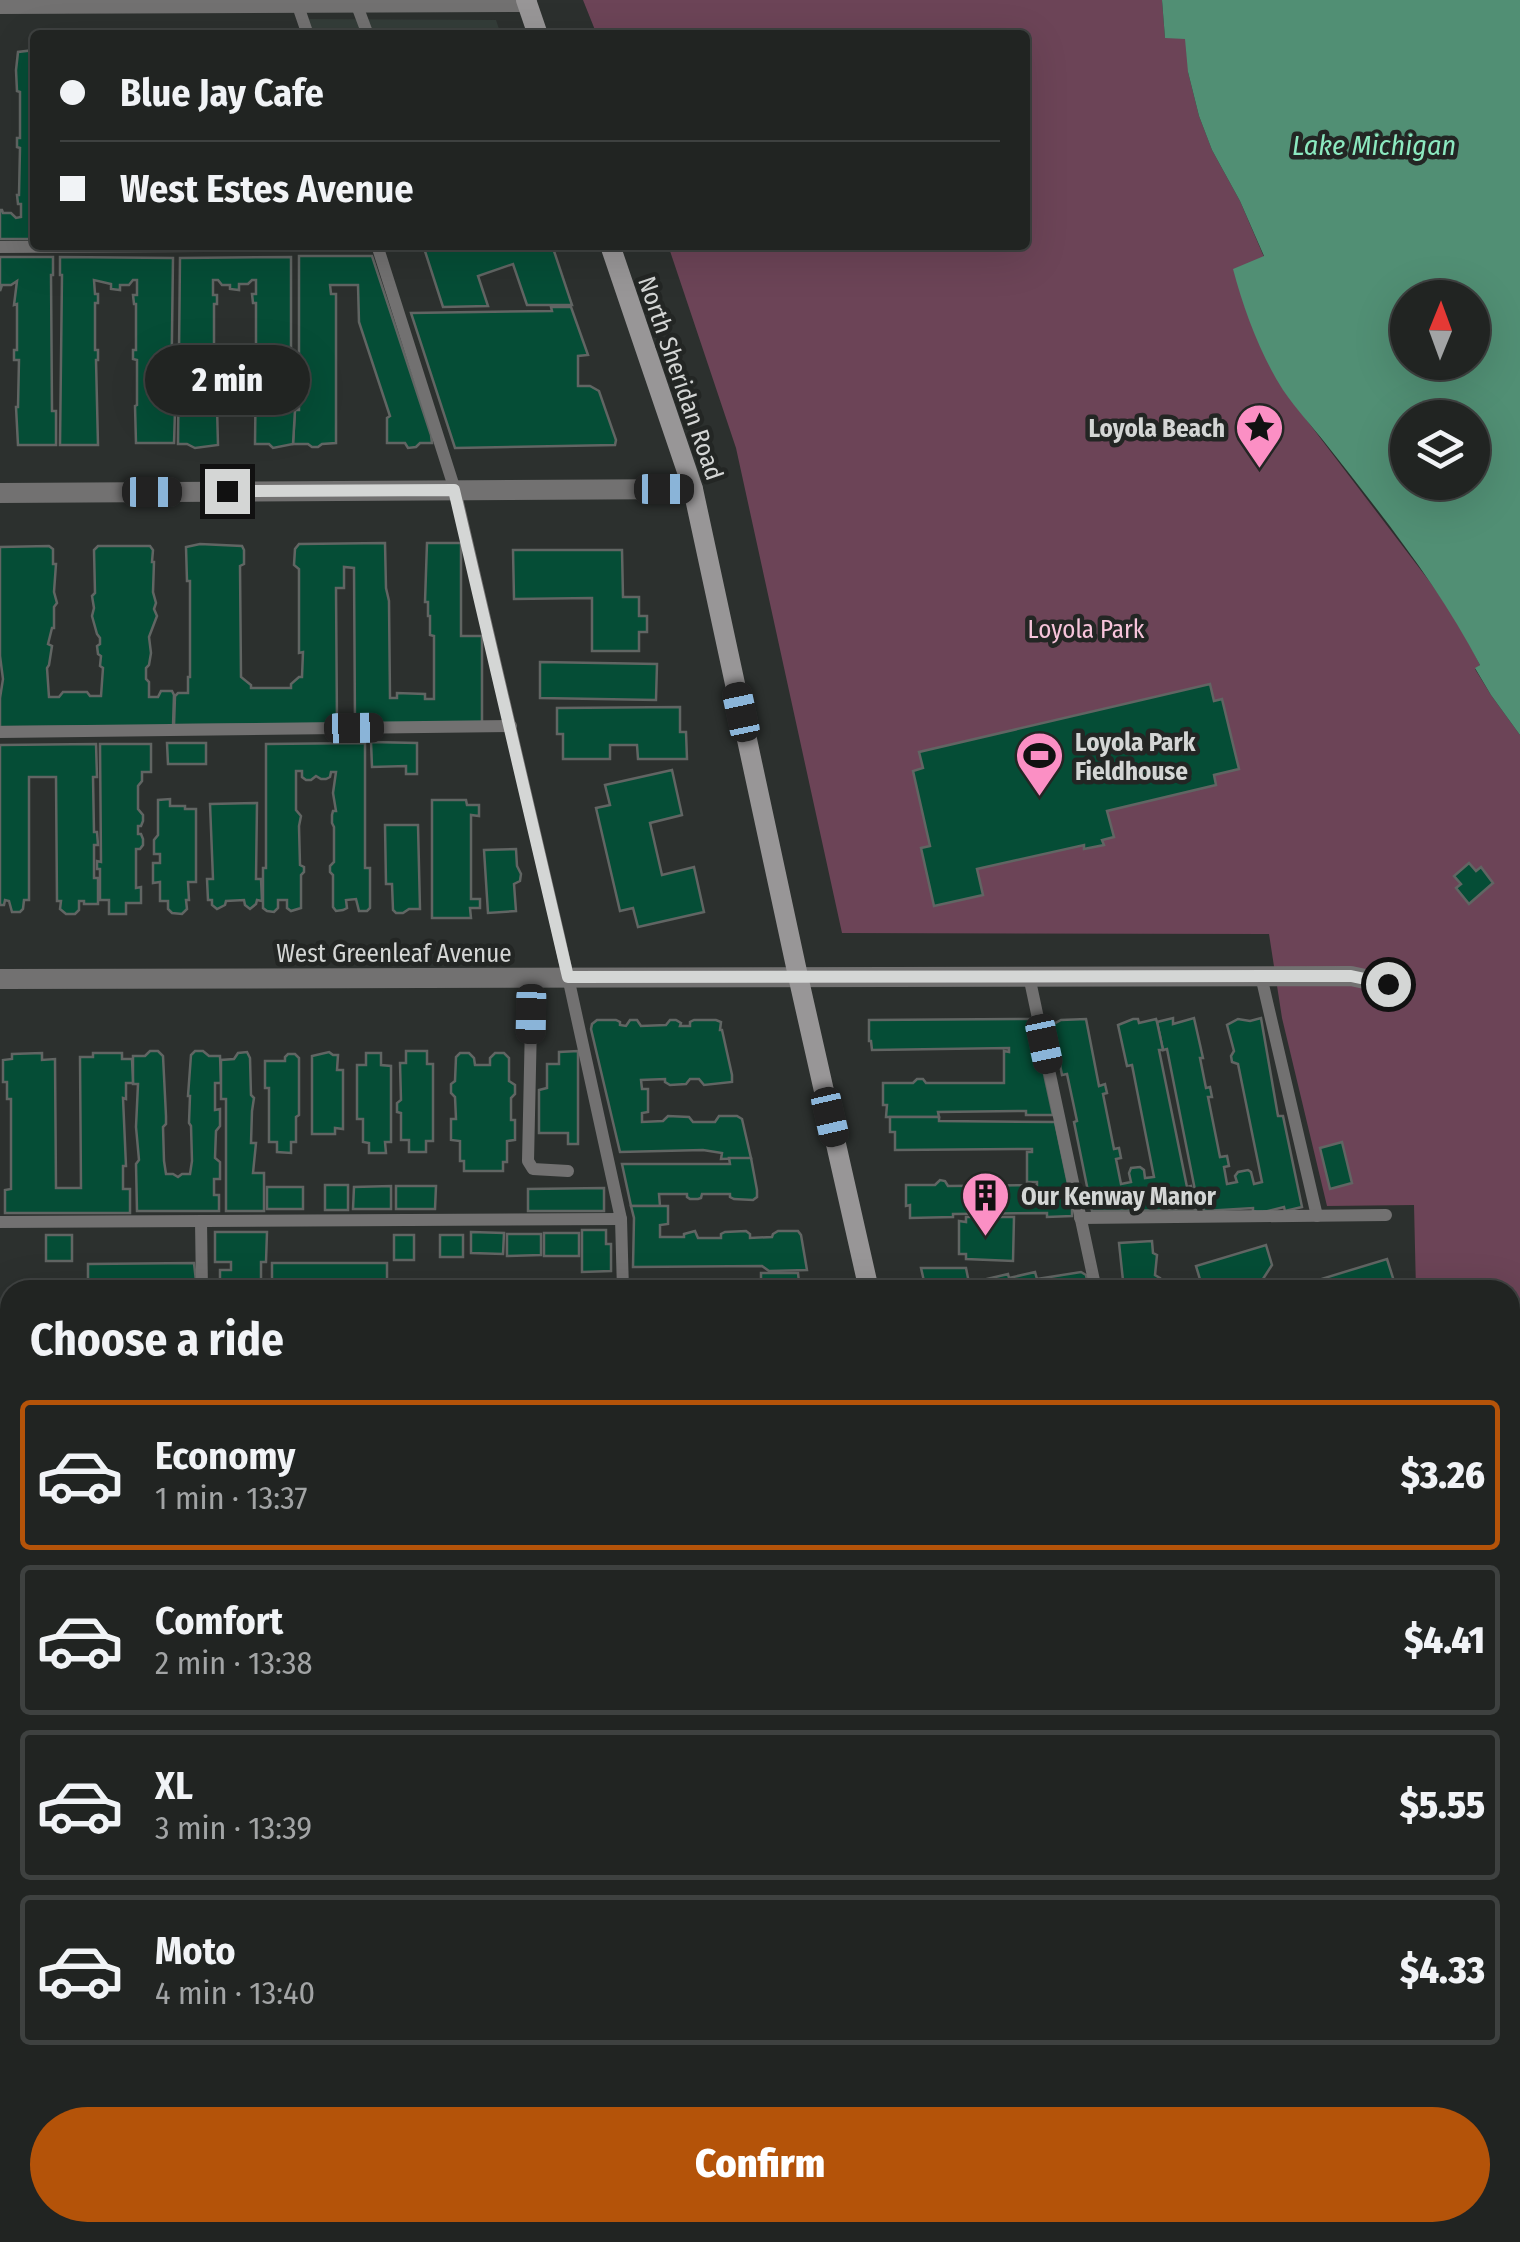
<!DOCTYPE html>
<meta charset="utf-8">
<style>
body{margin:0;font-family:"Fira Sans Condensed",sans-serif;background:#2d302f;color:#f1f3f6;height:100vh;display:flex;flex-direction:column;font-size:38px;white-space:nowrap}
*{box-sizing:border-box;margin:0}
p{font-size:32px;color:#a2a4a5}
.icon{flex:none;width:55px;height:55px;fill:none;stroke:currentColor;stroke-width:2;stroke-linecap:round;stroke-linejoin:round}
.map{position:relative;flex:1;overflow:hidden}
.details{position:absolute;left:0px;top:1280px;width:1520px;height:962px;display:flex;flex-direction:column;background:#212422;border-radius:30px 30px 0 0;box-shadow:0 10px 40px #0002,0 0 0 2px #3e4140}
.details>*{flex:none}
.banner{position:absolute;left:30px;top:30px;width:1000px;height:220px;border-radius:10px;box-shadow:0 10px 40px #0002,0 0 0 2px #3e4140;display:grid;align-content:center;height:220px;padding:0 30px;background:#212422}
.needle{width:65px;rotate:1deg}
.controls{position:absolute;left:1390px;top:280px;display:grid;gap:20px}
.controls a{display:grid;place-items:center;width:100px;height:100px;border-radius:50%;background:#212422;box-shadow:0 10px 40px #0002,0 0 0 2px #3e4140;font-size:50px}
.end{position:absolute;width:45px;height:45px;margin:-22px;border:12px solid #d4d6d5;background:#111;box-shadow:0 0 0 5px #111}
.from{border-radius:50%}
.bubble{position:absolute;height:70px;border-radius:35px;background:#212422;box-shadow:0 10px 40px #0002,0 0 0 2px #3e4140;font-size:32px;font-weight:800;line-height:70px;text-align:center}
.car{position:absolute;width:30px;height:60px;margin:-30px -15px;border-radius:12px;box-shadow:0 0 8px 2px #0007;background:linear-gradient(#222 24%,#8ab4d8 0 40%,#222 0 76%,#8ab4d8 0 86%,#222 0)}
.banner b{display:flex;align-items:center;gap:35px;height:95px;font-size:38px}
.banner b+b{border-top:2px solid #3e4140}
.banner i{width:25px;height:25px;background:#f1f3f6}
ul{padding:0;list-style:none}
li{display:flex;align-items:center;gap:30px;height:150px;margin:0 20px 15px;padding:0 10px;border:5px solid #3e4140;border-radius:10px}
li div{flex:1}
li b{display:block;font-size:38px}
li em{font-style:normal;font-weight:800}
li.on{border-color:#b45309}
li>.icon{width:90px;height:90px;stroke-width:1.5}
h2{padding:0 30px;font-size:45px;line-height:120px}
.primary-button{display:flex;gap:20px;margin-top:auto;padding:20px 30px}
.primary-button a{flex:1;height:115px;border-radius:60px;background:#b45309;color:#fff;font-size:40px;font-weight:800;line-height:115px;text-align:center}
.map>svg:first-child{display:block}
.built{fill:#343d39}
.green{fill:#6c4457}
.water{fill:#518f74;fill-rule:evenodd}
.building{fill:#054d36;stroke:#616563;stroke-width:2.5}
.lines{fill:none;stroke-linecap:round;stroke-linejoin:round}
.service{stroke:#727171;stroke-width:12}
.minor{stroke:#727171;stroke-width:20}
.tertiary{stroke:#727171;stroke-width:20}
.secondary{stroke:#989697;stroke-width:20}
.route{stroke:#d4d6d5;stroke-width:12}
.labels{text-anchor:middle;stroke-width:9;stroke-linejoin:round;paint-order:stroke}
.street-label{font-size:25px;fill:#d4d6d5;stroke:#232624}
.poi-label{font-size:25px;font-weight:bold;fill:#d4d6d5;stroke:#232624;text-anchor:start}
.park-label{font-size:25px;fill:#f7c4db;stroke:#232624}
.water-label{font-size:28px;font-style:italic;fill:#8ce9c0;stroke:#232624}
</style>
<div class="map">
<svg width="1520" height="2242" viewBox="0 0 1520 2242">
<rect width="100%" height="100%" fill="#2c302e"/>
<g class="built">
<path d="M306,19l190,1 5,15h-190z"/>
<rect x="0" y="1707" width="10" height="345"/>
</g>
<path class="green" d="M583,0h579l3,38h41l-18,34 11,44 13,34 28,51 24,56 19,132 147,193 29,42 21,41 -5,4 16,26 29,40v953h-10v-398h-94l-2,-85 -87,1 -45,-188 -13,-84 -427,-1 -106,-485 -68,-203h357v-210h-428z"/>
<path class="water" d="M1162,0h358v735l-29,-40 -16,-27 5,-3c-41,-79 -99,-151 -154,-221 -14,-18 -30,-35 -43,-54 -23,-36 -39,-80 -50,-121l31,-13 -24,-55 -28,-51 -13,-34 -11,-44 -3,-33 -20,-1zM1408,298h64v64h-64zM1408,418h64v64h-64z"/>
<g class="building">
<path d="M35,50v189h-35v-29h2l1,3h8l5,5 5,-1v-13h-3l-1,-9h2l1,-47 -3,-1v-9h3v-46l-3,-1 -1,-21 2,-18z"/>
<path d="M423,245h129l20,60h-45l-14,-41 -35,12 10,30 -45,1z"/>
<path d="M299,256h73l59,179 1,8h-12l-4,4 -8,1 -3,-5h-18v-25l3,-2 -31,-94 -1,-37h-28l1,9h5v149l-14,1 -4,3h-6l-4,-3h-15l2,-34h4z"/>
<path d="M0,257h53v18h-2l1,136h4v34h-38l-2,-38h2l1,-47h-5v-10h3v-46l-3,1 3,-24 -6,4h-9l-2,6z"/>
<path d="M60,257l113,1 -2,153h4l-1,32h-38l-1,-37 2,-1v-45l-4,-1v-9h3v-46h-2l-1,-9h4v-15h-4l-4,5h-9v5l-9,-1v-5l-17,-4 1,14h3v9h-3v47h3v10h-2l2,85h-38l2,-170h-2z"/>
<path d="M291,257v153h4l-2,34 -20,4 -4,-4h-14l1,-85h-3v-9h3v-47h-3l-1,-9h4v-14h-4l-4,4h-9v6l-9,-1v-4h-8l-4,-5h-5v15h4v9h-3v47h3v8l-2,1v47h2l1,38 -23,3 -8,-4h-9l2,-186z"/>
<path d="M551,307h20l17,48 -10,1v30h12l9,5 17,49 -1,5 -160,3 -44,-135 141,-2z"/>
<path d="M385,543l1,45 3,13 1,97h7v-5l28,1v5h9v-63l-4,-1v-19h-2v-14h-3l2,-59h34v93h21v89h-127l-1,-157 -10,-1v21h-8l1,136 -163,1 1,-29 3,-3h10v-16h2v-96h-3l-1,-34 14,-3 42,2 2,4v14l-4,2 1,111 10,8v3h40v-4l8,-7h3l1,-25 -4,1v-84l-5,-4 1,-16 4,-5z"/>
<path d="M49,546l4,3v15h3l-2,28 3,11 -3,4v21h-2l-4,16 4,2 -3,19 -2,3 2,29h10l4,-5h24l3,4h11l2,-28 -3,-2 1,-10 -3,-2 -1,-8 3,-2v-6l-3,-4 -5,-18 2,-8 -2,-12 3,-3 -1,-43 4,-4h52l3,4 -1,12h2l-1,30 3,11 -2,6 3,7 -8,21 2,16 -2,12 -3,3v11l3,3v15h9l3,-6h11l2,4 -1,31 -173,1v-29l3,-19 -3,-23v-109z"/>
<path d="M513,550h109l1,47h16v19h8v16h-8v19h-47v-53l-78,1z"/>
<path d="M540,662l117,2 -1,36 -116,-2z"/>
<path d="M1210,684l4,17 8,-2 17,70 -25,6 2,10 -109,26 7,26 -12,3 2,5 -20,4v-4l-107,24 6,26 -49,11 -13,-58 9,-2 -17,-75 10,-3 -4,-16z"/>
<path d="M680,707v25h6l1,27h-49l-1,-14h-27v14h-47v-25h-6v-26z"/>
<path d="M371,742l46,1v31h-11v-8l-34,1z"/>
<path d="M167,743h39v21h-38z"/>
<path d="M365,743v125h5v40l-3,3h-8l-3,-12 -10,1 1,8 -4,2 -7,1 -3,-4v-32l-3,-3v-6l4,-4v-35l-2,-4v-8l1,-4h3l-3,-18 3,-21h-5l-1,5 -4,2h-5l-5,-3 -5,4h-5l-4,-3v-6h-6v39l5,6 -2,10 1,39 4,2v5l-3,3v33l-10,3 -4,-3v-8h-9v8l-4,4 -7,-1 -4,-3v-40h3v-124z"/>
<path d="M96,744l1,33h-4l1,55h3l1,13h-4v33h4v26h-14v-3h-5v9l-4,4h-9l-6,-5 1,-8h-4l-1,-124h-27v123h-5l-1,9 -3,3h-8l-3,-11 -4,-1 -1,5h-4v-160z"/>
<path d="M100,744h51v28h-9v9l-4,5v23l5,6v6l-2,5h-3v8h3l2,5v6l-3,4h-4v39l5,-1v16h-15v11h-17v-14h-9v-31h-3v-8l4,1z"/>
<path d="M672,770l10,45 -32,8 12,52 32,-8 10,45 -66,15 -5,-19 -13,3 -24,-103 14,-3 -5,-20z"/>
<path d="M170,799v7h15v3h11v73h-8l1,18h-3l1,9 -5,5 -10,-1 -4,-4v-8h-8v-19l-7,1v-20h7v-9h-6v-14l4,-5v-35z"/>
<path d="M432,800h34l1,5h12v11l-8,-1v84h9v9h-10l1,10h-39z"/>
<path d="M257,803l-1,76h5l1,22 -5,-1 -1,4 -6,5 -5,-4 -1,-5 -18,1 -1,4 -8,4 -5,-4v-5h-4l-1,-21h6l-3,-75z"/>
<path d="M385,825h33l2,84h-11l-6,4h-7l-3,-3 -1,-26h-6z"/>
<path d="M516,849l1,17 4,8 -1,7 -6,3 2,27 -28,2 -4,-63z"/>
<path d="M1469,863l7,8 5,-4 12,16 -24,21 -13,-16 5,-4 -7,-8z"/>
<path d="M1173,1018v6l21,-6 9,40h-3l6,30 4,-1 2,10h-4l12,60 7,-1 2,10 -5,1 3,17 10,-2 -2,-6 3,-4 10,-2 3,2 3,12 8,-2 -24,-118 -6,-2 -1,-6 3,-5 -7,-26 11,-6 12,2 11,-3 17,98h5l19,91 -17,4 -1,-4 -24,6 -7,-2v-3l-49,3 -5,-20 -4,-1 -28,-141 -4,1 -6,-28z"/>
<path d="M1032,1019l21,96h-27v-4l-88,1 1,5h-53l1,-12h-4v-22h30l4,-4h6l3,4h78v-32l5,1v-4l-137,2 -1,-9h-2v-21z"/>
<path d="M1086,1019l13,67 6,-2 2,9 -4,1 11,55 5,-1 2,10 -5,1 5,25 10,-2 -2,-9 2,-5 9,-1 4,3 1,8 9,-1 -22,-112 -5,1 -9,-41 15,-6h5l1,4 17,-4 1,3 6,28h-4l28,137 4,-1 5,24 -104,1 -18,-89 3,-1 -10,-47 -5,1 -10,-50 9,-5z"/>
<path d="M597,1020h19l4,2v3l6,1 4,-6h7l4,6 25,-1 4,-5h6l5,3 -1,3h10v-4l4,-2h22l5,2 -1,8h2l10,45v7l-28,3 -5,-6h-9l-4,5 -16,1 -5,-3v-3l-24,1 1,9h6v23l-6,1v9l21,-1 5,-5 21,1 4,5h22l4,-6h18l5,3 9,39 -30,1 1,-6 -19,-3 -83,2 -29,-123 1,-5z"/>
<path d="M150,1051h8l5,5 3,60v8l-3,3 1,34 2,13h7l5,3 4,-3h8l2,-13 -1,-35 -2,-3 1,-27h-2l3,-41 4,-4h8l6,5h11l1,27h-6v27l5,-1v17l-4,5 -1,27 5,4v17h-6v16h5v16h-82l-1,-47 3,-4 -3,-33 2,-43h-5v-28h12z"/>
<path d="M406,1051h21v13h6v77h-7v11h-17v-12h-8v-27l-4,-1v-9l4,-3 -1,-37h6z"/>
<path d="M578,1051v93h-10v-11h-29v-43l8,-2v-24h12v-12z"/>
<path d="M247,1052l3,6 1,37 3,3 -2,13 -1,32h5l-3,30h11v38h-38v-112h-5v-39l13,-1 4,-6z"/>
<path d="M329,1052l4,3h5l-1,15h6v59l-8,-1v6h-23v-78z"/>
<path d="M42,1053v7l13,-1 1,129h25l-1,-131h13v-4h29v6h10l1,24h-7v16l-3,-1 3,68h-3v23h7v24h-125v-23l6,-1v-90h-4v-17h-4v-22l9,-1v-5z"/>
<path d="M366,1053h15v12l10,1v76h-6l1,11h-17v-10l-6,-1v-23h-6v-54h9z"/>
<path d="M460,1053h9l5,5 1,7h15v-7l5,-5h9l5,5v23l6,4v9l-4,4v22h4v20l-8,1v21h-4v9h-39v-10h-4v-20l-9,-1v-21h5l-1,-22 -4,-4v-9l4,-3 1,-24z"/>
<path d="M288,1054h7l4,4v57l-3,2v25h-5v11l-14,-1v-10h-8v-54h-4v-27h20v-4z"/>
<path d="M890,1117h49v4l116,1 17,81v13l-25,1v-4l-94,1v3l-43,1v-13l-4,1v-21h29l5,-5 5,1 3,5 89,-1v-3h-10v-30h5v-3l-137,1v-18h-5z"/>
<path d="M1342,1142l10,41 -22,6 -10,-41z"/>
<path d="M729,1158h22l6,32v7l-4,3 -19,-1 -4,-2v-3h-28l-1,4 -3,1h-8l-3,-2v-3h-28l1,12h-29l-9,-42h108z"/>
<rect x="325" y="1185" width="23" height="25"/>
<path d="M391,1186v23h-38l1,-22z"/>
<path d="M396,1186h40l-1,23h-39z"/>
<rect x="267" y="1187" width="36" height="22"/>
<path d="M604,1188v23h-76v-22z"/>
<path d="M631,1206h37v18l-8,1v12h24v-3l11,-3 3,7h23v-4l4,-2 21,-1 4,3v4l22,-1 1,-3 5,-3h20l3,4 6,35 -38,1 -7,-5 -129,1 1,-49z"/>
<path d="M966,1217h48l-1,44 -47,-2v-5h-7v-33l7,1z"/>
<path d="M582,1230h24v14h5v27l-29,1z"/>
<path d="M215,1232h52l-1,30h-5v28h-41v-20h11v-8h-16z"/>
<path d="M471,1232l33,1 -1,21 -32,-1z"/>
<rect x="544" y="1233" width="35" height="23"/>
<path d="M507,1234h34v21l-34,1z"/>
<rect x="46" y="1235" width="26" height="26"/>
<rect x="394" y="1235" width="20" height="25"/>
<rect x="440" y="1235" width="23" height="22"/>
<path d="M1152,1241l1,12 4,2 -2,20 5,3 -3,12h-33l-5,-47z"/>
<path d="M1266,1245l6,20 -11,17 3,8h-56l-6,-4 -6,-20z"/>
<path d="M1387,1259l6,19 -7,12h-66l-2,-10z"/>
<path d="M194,1263l3,27h-109v-26z"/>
<path d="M272,1263h115v27h-20v-2h-11v2h-52v-2l-32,2z"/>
<path d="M921,1268h45l4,20 18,-5 -1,-4 21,-5 1,4 26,-6 2,7 44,-7 5,3 3,15h-163z"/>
<path d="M761,1273h37l1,9h9v8h-98h8v-8h43z"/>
<rect x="0" y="1336" width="10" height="53"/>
<path d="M10,1505l-2,74h2v21l-4,-1 1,15 3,3v17l-7,2v9l7,4v46h-10v-189z"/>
<rect x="0" y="1712" width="10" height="190"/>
<path d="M1510,1779l1,11 5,3v18h-5v23h5v32l-6,-1z"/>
<path d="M1510,2024h10v57l-10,-1z"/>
<rect x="224" y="2232" width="150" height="10"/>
<rect x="461" y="2232" width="81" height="10"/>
<rect x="618" y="2232" width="67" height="10"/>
<path d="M783,2232h36v9l-36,1z"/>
<path d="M953,2232h59l2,8 -89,2 -1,-3z"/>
<path d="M1138,2232h44l3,10h-45z"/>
<path d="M1224,2232h43l2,10h-43z"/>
</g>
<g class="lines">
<g class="service">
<path d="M296,0l12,35"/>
<path d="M356,3l12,32"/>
<path d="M0,247l377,-2 78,245 104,446 62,283 2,71"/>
<path d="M0,732l511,-6"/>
<path d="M1029,976l67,314"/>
<path d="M1261,976l56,240"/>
<path d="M532,977l-4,184 5,8 35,2"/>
<path d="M1080,1218l306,-3"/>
<path d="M201,1221l1,69"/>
<path d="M0,1222l621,-3"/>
<path d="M1510,1698h10"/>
<path d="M0,1701h10"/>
<path d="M1510,2180h10"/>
<path d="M213,2232v10"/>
<path d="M603,2232v10"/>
<path d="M852,2232l2,10"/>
<path d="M1310,2232l2,10"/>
</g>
<g class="minor">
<path d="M0,493l693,-4"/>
<path d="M0,979l1351,-3 37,8"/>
<path d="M0,1462h10"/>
<path d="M1510,1938h10"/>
<path d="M23,2232v10"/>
<path d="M416,2232v10"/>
</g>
<g class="tertiary">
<path d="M0,4l527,-2"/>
<path d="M0,1947h10"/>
</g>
<g class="secondary">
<path d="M526,0l12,35"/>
<path d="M610,245l83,244 105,487 71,314"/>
<path d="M1082,2232l2,10"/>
</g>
</g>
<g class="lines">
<path class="route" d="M227,491l227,-1 114,487 783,-1 37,8"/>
</g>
<defs>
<symbol id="sight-pin" viewBox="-11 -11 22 30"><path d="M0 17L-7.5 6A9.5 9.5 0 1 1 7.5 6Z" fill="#fb8fc4" stroke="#232624"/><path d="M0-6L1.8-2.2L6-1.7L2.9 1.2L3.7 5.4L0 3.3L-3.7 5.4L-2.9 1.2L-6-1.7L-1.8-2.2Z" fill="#111"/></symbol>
<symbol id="stadium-pin" viewBox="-11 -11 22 30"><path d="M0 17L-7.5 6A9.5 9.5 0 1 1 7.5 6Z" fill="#fb8fc4" stroke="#232624"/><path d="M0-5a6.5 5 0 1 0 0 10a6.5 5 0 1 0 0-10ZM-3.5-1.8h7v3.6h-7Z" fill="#111"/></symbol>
<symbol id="building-pin" viewBox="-11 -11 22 30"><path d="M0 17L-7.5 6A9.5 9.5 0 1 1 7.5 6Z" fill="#fb8fc4" stroke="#232624"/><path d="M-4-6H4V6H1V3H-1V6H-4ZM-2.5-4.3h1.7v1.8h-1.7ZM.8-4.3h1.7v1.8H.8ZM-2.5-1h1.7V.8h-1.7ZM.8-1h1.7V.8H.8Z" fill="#111"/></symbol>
</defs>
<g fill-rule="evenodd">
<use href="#sight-pin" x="1232" y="400" width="55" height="75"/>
<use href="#stadium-pin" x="1012" y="728" width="55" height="75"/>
<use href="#building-pin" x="958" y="1168" width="55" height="75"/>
</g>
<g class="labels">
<g class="street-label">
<text transform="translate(681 378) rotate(71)" y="9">North Sheridan Road</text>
<text x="394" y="962">West Greenleaf Avenue</text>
</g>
<g class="poi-label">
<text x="1225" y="437" text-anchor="end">Loyola Beach</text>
<text x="1075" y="751">Loyola Park<tspan x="1075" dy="29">Fieldhouse</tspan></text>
<text x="1021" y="1205">Our Kenway Manor</text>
</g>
<g class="park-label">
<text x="1086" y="638">Loyola Park</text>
</g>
<g class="water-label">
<text x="1374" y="155">Lake Michigan</text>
</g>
</g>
</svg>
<div class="controls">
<a><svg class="needle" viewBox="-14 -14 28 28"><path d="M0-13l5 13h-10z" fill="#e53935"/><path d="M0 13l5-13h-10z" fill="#a2a4a5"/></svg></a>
<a><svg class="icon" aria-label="layers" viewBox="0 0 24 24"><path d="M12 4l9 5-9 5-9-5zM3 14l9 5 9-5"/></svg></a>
</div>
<i class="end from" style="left:1388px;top:984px"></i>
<i class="end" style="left:227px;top:491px"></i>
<div class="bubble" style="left:145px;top:345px;width:165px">2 min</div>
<i class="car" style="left:664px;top:489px;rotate:90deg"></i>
<i class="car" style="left:152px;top:492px;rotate:90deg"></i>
<i class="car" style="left:741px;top:712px;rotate:348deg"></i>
<i class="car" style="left:354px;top:728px;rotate:89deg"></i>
<i class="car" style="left:531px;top:1014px;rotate:181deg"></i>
<i class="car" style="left:1044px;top:1044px;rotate:168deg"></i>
<i class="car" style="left:830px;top:1117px;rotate:167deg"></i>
<div class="banner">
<b><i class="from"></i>Blue Jay Cafe</b>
<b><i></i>West Estes Avenue</b>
</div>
<section class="details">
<h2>Choose a ride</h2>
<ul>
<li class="on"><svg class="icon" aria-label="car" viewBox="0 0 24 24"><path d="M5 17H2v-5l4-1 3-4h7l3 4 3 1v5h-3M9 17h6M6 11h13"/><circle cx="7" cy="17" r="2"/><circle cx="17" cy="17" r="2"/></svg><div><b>Economy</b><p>1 min · 13:37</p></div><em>$3.26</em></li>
<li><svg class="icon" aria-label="car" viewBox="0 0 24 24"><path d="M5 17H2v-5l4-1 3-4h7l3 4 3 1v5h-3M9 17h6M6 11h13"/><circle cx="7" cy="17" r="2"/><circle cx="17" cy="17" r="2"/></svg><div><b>Comfort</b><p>2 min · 13:38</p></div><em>$4.41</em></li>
<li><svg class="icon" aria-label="car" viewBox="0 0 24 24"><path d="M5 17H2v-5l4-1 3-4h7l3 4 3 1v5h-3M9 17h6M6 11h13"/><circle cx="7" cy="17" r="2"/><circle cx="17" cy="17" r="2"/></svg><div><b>XL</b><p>3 min · 13:39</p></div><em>$5.55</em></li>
<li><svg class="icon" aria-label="car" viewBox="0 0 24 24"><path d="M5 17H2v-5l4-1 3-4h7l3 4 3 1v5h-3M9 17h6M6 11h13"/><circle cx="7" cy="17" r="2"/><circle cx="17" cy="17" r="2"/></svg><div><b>Moto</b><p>4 min · 13:40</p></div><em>$4.33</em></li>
</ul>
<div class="primary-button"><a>Confirm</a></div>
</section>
</div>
